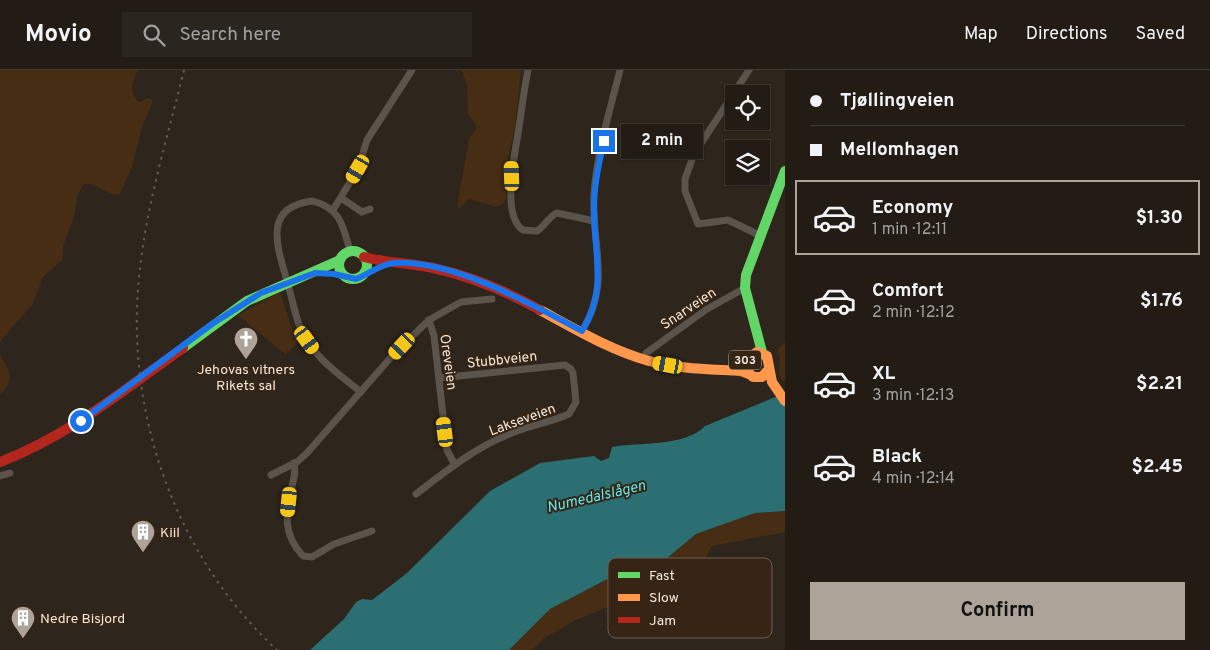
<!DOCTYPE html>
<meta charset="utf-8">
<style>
body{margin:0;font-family:Overpass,sans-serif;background:#2a251e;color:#f1f3f6;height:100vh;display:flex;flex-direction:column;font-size:19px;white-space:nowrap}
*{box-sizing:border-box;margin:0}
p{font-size:16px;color:#a2a1a0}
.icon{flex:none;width:28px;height:28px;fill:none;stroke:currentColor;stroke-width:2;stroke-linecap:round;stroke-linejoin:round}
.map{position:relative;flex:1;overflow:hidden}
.panel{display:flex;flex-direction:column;background:#221c15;width:425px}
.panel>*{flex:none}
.guide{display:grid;align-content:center;height:110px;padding:0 25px;background:#221c15}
.fabs{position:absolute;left:725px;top:15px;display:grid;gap:10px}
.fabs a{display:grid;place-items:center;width:45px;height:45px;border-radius:0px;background:#221c15;box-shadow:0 1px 4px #0004,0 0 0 1px #3f3a34;font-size:25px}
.end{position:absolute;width:22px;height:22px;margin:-11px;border:6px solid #1a73e8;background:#fff;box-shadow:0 0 0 2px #fff}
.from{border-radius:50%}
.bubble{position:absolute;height:35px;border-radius:0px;background:#221c15;box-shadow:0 1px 4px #0004,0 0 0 1px #3f3a34;font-size:16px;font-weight:700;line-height:35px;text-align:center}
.car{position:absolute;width:15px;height:30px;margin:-15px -8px;border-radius:6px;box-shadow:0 0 4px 1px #0007;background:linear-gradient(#f5c518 24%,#345 0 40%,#f5c518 0 76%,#345 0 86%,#f5c518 0)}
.guide b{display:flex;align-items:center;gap:18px;height:48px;font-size:19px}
.guide b+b{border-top:1px solid #3f3a34}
.guide i{width:12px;height:12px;background:#f1f3f6}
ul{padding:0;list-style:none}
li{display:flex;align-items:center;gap:15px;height:75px;margin:0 10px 8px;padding:0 15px;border:2px solid transparent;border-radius:0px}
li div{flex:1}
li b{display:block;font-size:19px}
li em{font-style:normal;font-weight:700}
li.selected{border-color:#ada399}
li>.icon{width:45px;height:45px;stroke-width:1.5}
.primary-button{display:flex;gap:10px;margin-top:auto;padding:10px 25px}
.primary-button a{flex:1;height:58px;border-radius:0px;background:#ada399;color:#111;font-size:20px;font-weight:700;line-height:58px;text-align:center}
header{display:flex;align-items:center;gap:30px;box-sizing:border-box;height:70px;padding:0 25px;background:#221c15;border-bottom:1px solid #3f3a34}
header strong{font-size:24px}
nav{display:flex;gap:28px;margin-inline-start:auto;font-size:18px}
.search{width:350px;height:45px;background:#2a251e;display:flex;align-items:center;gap:12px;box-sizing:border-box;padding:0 18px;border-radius:0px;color:#a2a1a0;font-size:19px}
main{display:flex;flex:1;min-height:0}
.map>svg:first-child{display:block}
.green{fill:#462d13}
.water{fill:#2b6f72}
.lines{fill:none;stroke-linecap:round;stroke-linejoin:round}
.street{stroke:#5b544c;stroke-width:7}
.fast{stroke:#63d668;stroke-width:10}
.slow{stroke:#ff974d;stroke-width:10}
.jam{stroke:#b3261e;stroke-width:10}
.rail{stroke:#655e58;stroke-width:2;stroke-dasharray:2.5 5;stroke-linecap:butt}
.route{stroke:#1a73e8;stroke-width:6}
.labels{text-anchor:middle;stroke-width:4;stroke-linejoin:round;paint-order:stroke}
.shield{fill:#362514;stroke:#baada0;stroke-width:1}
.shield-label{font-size:12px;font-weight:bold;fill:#f2e7dc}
.street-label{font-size:14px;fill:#f2e7dc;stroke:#362514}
.poi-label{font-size:14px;fill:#f2e7dc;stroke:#362514;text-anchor:start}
.water-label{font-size:15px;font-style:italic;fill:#5debf3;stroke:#362514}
.key{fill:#362514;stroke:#6e5f50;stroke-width:1}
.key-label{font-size:14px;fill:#f2e7dc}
</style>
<header>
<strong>Movio</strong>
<div class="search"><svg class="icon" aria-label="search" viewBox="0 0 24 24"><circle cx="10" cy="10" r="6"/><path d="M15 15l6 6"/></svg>Search here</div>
<nav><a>Map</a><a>Directions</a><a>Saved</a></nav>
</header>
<main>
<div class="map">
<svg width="785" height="580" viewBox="0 0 785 580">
<rect width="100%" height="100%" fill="#2e251c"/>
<g class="green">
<path d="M0,0h138c-5,11 -10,24 1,32l10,-4 4,3 -11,26 -10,40 -12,27c-13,3 -23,-12 -36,-10l-6,10 -4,23 -11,29v13l-20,18 -11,28 -31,35 -1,5z"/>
<path d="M461,0h60l-6,57 -8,36 -1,35 -3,6 -7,3 -27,-8 -10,10 -2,-3 12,-67 8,-12 -9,-13 -1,-30z"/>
<path d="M280,222l17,51 -11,12 -48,-40z"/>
<path d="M785,272v40l-6,-6 1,-18 -3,-8z"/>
<path d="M0,284c9,19 17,23 0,41z"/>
<path d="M785,441v21l-73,14 -14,25 -120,48 -34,19 -12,12h-23l41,-41 65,-34 45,-11 36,-30 59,-21z"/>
</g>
<path class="water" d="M785,323v118l-30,2 -59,21 -36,30 -45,11 -65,34 -41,41h-199l34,-31 12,-17 6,-3 10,1 35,-27 83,-82 50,-28 54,-7 7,5 8,-3 3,-11c27,-5 73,0 93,-21z"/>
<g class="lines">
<g class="street">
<path d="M528,0c-4,19 -6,38 -9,57 -3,23 -19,88 4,103l14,1c8,-5 12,-15 20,-18l37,8"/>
<path d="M749,0l-55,84 -9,25v12l13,33 30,-4 31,15"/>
<path d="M341,128l21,14 8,-3"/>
<path d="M333,140l25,-41 9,-29 45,-70"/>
<path d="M350,181c-7,-25 -9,-42 -37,-50 -55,6 -33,52 -24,87 5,18 8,39 19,54 14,21 33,34 53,50"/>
<path d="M429,250l5,16 13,114 8,15"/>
<path d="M582,261c30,-49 9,-86 12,-138 3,-41 16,-83 26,-123"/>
<path d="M646,283l61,-44 38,-21"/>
<path d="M294,393c2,9 0,15 -2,23 -6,29 -10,47 11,70l9,1 22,-13 38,-13"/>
<path d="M271,405l26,-13 10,-9 86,-98 36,-35 32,-18 31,-3"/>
<path d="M0,406l10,-3"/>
<path d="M416,424c29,-22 57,-45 91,-59 20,-9 42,-12 62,-21l7,-12 -3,-29 -2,-4 -6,-4 -126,13"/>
</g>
<g class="fast">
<circle cx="353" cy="195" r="14"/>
<path d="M183,278l64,-47 93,-41"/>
<path d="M762,282l-17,-64 1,-13 39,-104"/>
</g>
<g class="slow">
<path d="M540,240c35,19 70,40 109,51 30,8 61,8 92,10l8,3"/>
<path d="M769,299l-7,8h-9l-8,-8 1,-9 11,-8 10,4 5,26 13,19"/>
</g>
<g class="jam">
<path d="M364,187c23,6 46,6 69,11 37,8 73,23 107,42"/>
<path d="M0,392c68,-26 124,-72 183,-114"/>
</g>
<path class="rail" d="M184,0c-16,66 -37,132 -44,199 -17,139 34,286 137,381"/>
</g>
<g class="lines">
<path class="route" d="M81,351l131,-97 49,-31 54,-20 19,1 22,5c12,-4 24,-15 38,-16 60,-3 137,41 188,68 27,-44 11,-78 12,-125 0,-22 5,-44 10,-65"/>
</g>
<defs>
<symbol id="church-pin" viewBox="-11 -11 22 30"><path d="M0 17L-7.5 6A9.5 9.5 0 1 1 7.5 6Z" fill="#ada399" stroke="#362514"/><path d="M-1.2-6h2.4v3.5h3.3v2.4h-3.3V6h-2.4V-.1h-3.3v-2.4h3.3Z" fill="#fff"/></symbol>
<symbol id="building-pin" viewBox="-11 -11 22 30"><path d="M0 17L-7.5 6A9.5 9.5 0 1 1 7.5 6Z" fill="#ada399" stroke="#362514"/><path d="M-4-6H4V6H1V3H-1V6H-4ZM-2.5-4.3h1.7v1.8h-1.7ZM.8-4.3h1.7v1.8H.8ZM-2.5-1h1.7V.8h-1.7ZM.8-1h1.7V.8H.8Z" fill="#fff"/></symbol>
</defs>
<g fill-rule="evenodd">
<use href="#church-pin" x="232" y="255" width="28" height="38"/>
<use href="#building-pin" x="129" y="448" width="28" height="38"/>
<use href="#building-pin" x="9" y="534" width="28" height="38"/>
</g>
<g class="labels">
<rect class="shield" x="729" y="280.5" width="32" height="19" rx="4"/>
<g class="shield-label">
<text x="745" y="294">303</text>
</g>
<g class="street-label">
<text transform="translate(688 238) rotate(-34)" y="5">Snarveien</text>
<text transform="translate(502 289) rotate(-6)" y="5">Stubbveien</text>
<text transform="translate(449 292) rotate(82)" y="5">Oreveien</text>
<text transform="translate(522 349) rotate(-20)" y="5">Lakseveien</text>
</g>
<g class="poi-label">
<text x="246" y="304" text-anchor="middle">Jehovas vitners<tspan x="246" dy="16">Rikets sal</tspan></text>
<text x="160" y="467">Kiil</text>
<text x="40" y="553">Nedre Bisjord</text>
</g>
<g class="water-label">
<text transform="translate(596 426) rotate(-13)" y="5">Numedalslågen</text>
</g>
</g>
<rect x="608" y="488" width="164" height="80" rx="8" class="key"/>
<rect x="618" y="502" width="22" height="6" fill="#63d668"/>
<rect x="618" y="524" width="22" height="7" fill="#ff974d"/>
<rect x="618" y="547" width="22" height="6" fill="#b3261e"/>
<g class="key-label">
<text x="649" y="510">Fast</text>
<text x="649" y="532">Slow</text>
<text x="649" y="555">Jam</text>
</g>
</svg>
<div class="fabs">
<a><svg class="icon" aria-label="locate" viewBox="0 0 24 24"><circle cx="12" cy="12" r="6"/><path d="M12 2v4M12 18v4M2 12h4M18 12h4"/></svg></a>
<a><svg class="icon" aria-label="layers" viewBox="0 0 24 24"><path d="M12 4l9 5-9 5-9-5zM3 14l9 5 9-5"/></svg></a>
</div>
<i class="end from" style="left:81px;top:351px"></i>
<i class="end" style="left:604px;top:71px"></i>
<div class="bubble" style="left:621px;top:54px;width:82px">2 min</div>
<i class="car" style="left:358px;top:99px;rotate:210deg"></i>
<i class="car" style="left:512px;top:106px;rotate:358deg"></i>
<i class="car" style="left:307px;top:270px;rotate:144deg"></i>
<i class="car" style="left:402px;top:276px;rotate:223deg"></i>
<i class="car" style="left:668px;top:295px;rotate:280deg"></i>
<i class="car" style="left:445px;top:362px;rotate:353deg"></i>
<i class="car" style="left:289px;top:432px;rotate:186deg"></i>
</div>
<section class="panel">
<div class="guide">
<b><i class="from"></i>Tjøllingveien</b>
<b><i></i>Mellomhagen</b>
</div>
<ul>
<li class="selected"><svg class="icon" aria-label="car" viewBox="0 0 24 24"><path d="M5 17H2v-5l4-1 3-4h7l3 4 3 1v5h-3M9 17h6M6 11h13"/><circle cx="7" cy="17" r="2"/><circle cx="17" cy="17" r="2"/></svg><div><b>Economy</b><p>1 min · 12:11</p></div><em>$1.30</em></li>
<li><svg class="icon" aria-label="car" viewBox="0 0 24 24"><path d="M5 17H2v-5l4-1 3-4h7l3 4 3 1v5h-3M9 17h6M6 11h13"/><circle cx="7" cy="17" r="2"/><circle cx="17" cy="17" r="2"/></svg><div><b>Comfort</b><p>2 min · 12:12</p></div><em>$1.76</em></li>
<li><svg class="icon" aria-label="car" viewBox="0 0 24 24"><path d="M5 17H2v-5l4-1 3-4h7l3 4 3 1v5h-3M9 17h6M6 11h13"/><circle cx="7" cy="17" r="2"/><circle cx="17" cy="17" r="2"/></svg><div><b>XL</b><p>3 min · 12:13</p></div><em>$2.21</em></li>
<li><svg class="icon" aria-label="car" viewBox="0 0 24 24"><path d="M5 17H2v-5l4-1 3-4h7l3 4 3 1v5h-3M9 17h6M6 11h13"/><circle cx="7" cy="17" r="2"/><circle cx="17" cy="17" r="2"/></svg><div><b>Black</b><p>4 min · 12:14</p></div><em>$2.45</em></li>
</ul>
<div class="primary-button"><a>Confirm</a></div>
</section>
</main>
